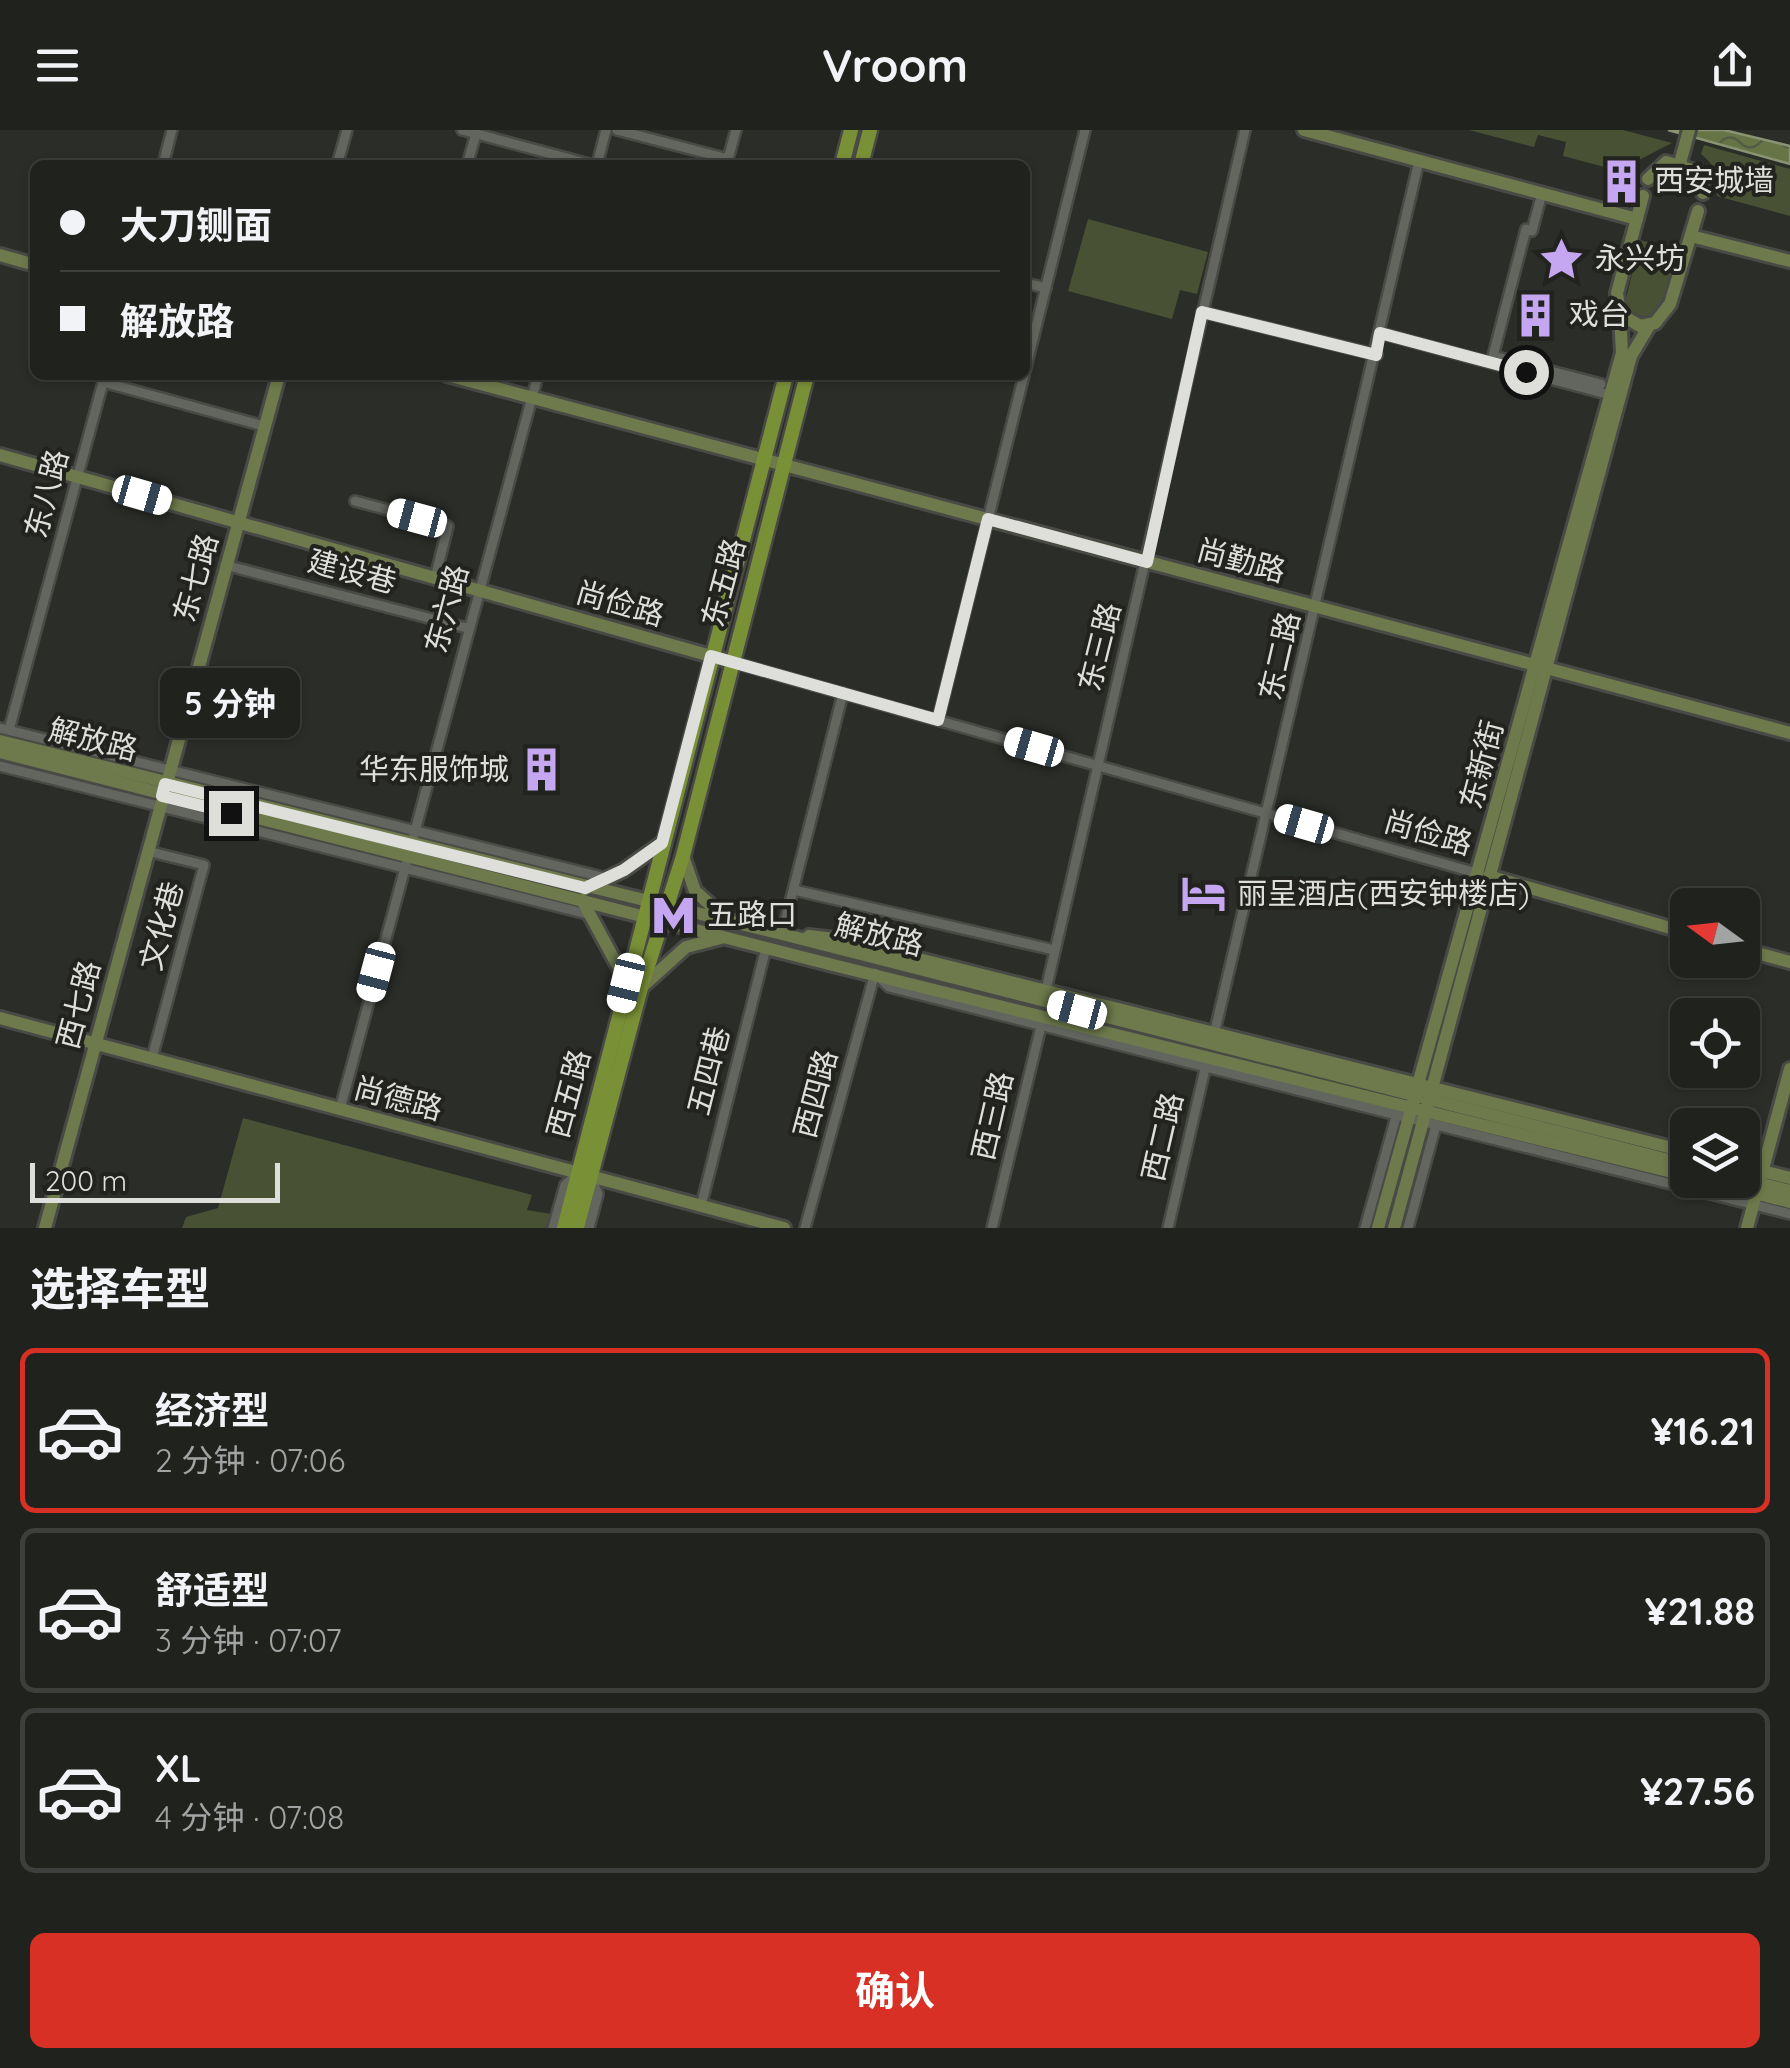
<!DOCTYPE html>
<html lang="zh">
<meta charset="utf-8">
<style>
body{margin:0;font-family:Quicksand,"Noto Sans SC",sans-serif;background:#2d2f2b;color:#f1f3f6;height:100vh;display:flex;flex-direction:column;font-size:38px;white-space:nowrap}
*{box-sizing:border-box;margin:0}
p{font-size:32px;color:#a2a4a4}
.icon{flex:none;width:55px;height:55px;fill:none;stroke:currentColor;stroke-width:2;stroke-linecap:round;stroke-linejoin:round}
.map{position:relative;height:1098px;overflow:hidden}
.sheet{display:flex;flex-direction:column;background:#20221e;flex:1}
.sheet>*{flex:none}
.top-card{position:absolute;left:30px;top:30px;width:1000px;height:220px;border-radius:15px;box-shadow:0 2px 8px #0004,0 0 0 2px #3d3f3c;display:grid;align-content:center;height:220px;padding:0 30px;background:#20221e}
.needle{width:65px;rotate:285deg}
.buttons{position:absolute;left:1670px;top:758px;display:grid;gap:20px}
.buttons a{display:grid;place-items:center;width:90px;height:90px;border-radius:15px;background:#20221e;box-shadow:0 2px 8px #0004,0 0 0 2px #3d3f3c;font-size:50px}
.scale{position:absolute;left:30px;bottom:25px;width:250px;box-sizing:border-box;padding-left:10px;border:5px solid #dedfdb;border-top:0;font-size:28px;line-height:35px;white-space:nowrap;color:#dedfdb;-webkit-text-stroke:8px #22231e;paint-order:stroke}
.end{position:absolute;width:45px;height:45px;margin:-22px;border:12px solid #dedfdb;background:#111;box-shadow:0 0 0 5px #111}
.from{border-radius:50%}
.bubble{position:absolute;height:70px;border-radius:15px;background:#20221e;box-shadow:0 2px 8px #0004,0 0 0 2px #3d3f3c;font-size:32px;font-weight:700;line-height:70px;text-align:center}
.car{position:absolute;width:30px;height:60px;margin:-30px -15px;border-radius:12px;box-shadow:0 0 8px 2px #0007;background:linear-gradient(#fff 24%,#345 0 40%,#fff 0 76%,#345 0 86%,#fff 0)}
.top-card b{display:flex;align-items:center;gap:35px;height:95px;font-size:38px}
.top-card b+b{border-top:2px solid #3d3f3c}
.top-card i{width:25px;height:25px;background:#f1f3f6}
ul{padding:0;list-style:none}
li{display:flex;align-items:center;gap:30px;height:165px;margin:0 20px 15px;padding:0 10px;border:5px solid #3d3f3c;border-radius:15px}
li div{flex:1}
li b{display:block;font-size:38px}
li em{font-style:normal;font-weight:700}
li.active{border-color:#d93025}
li>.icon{width:90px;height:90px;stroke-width:1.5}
h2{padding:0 30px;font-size:45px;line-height:120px}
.action{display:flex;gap:20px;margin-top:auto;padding:20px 30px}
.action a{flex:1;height:115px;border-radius:15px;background:#d93025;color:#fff;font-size:40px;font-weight:700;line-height:115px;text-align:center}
header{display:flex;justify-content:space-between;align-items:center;height:130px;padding:0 30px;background:#20221e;font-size:45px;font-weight:700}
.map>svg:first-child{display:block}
.green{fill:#485134}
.water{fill:url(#water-waves);stroke:#8a9473;stroke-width:2.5}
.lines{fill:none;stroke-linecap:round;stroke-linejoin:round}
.street-casing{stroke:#494a46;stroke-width:14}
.secondary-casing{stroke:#494a46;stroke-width:18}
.primary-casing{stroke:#494a46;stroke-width:19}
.street{stroke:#63655f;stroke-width:9}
.secondary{stroke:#6e7a4b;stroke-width:12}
.primary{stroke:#7a9036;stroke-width:14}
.route{stroke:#dedfdb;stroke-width:12}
.labels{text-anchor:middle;stroke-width:8;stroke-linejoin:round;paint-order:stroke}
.poi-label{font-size:30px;fill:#dedfdb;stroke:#22231e;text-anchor:start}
.street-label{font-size:30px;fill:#dedfdb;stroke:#22231e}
</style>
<header><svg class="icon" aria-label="menu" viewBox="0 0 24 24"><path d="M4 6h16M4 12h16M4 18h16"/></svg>Vroom<svg class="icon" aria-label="share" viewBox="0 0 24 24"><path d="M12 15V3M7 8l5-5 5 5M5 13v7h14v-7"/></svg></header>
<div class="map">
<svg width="1790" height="1098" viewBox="0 0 1790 1098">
<defs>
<pattern id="water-waves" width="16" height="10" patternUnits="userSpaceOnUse" patternTransform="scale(2.5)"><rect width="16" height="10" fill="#667446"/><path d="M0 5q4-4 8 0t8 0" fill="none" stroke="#545c44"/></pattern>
</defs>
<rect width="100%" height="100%" fill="#2b2d28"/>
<g class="green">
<path d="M1469,0h154l49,13 -41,21 -4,9 -64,-17 3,-14 -28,-7 -4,12z"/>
<path d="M1704,15l86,24v47l-73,-20c1,-20 0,-29 -16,-42z"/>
<path d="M1088,89l120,33 -11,42 -17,-4 -8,29 -104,-28z"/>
<path d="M1640,110l37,10 -16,55 -14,13 -17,-6 -5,-9z"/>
<path d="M243,988l289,77 -5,15 24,4 -3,14h-366l4,-11 32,-9z"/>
</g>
<path class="water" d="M1668,0h56l66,16v18z"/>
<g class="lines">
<defs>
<g id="street">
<path d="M462,0l131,35"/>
<path d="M617,0l111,29 8,-29"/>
<path d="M163,35l9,-35"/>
<path d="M337,35l10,-35"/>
<path d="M467,35l9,-31"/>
<path d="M597,35l9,-35"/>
<path d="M1542,63l-10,38 -6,-2 -33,127 108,28"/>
<path d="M1025,153l21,5"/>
<path d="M1202,182l175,43"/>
<path d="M1380,203l230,62"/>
<path d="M1025,241l60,-241"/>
<path d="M103,252l161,44"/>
<path d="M355,371l93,25 -13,52"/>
<path d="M225,435l242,63"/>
<path d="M732,532l748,212"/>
<path d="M938,590l86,-345"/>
<path d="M0,598l606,150"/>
<path d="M9,600l96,-355"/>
<path d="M0,636l591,149"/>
<path d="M147,721l57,14 -52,193"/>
<path d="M794,760l260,60"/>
<path d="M782,804l61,-241"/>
<path d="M1045,864l200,-864"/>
<path d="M1213,909l206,-878"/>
<path d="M340,979l198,-734"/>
<path d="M701,1076l65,-258"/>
<path d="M553,1098l12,-43 11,-10"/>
<path d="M589,1098l9,-34 -7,-16"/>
<path d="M805,1098l70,-255 14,14 901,227"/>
<path d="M992,1098l50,-206"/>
<path d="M1168,1098l38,-163"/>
<path d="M1365,1098l31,-111"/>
<path d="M1408,1098l28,-103"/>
</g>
<g id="secondary">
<path d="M1304,0l333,89"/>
<path d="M1680,33l9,-33"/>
<path d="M1648,49l18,-17 32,10 5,21"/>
<path d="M1643,66l-26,97 3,21 20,12 15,-3 15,-19 28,-93"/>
<path d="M1691,106l99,25"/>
<path d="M0,125l35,10"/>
<path d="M447,245l1343,358"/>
<path d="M0,325l732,207"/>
<path d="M0,611l782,193 906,231"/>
<path d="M0,622l833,213 855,211"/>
<path d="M683,726l12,35 31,28"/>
<path d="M1492,747l196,56"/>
<path d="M585,759l39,-19 38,-27"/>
<path d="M582,770l45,83"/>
<path d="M809,806l34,4 845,212"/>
<path d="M1742,819l48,13"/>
<path d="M643,856l43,-39 35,-9"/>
<path d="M0,888l784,210"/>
<path d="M1742,1036l48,12"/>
<path d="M1742,1049l48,12"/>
<path d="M1704,1050l86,22"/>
<path d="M45,1098l234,-853"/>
<path d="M1378,1098l244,-875 -2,-39"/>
<path d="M1394,1098l237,-872 18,-30"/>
<path d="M1747,1098l43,-159"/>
</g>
<g id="primary">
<path d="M842,35l9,-35"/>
<path d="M861,35l9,-35"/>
<path d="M564,1098l222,-853"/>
<path d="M577,1098l64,-240 42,-132 124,-481"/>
</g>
</defs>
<use href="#street" class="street-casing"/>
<use href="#secondary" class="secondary-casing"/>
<use href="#primary" class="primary-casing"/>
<use href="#street" class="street"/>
<use href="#secondary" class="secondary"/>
<use href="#primary" class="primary"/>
</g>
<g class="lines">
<path class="route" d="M231,683l-69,-17 3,-12 420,104 39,-18 38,-27 49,-187 227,64 50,-201 159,43 55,-250 174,43 4,-22 146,39"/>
</g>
<defs>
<symbol id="building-bare" viewBox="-9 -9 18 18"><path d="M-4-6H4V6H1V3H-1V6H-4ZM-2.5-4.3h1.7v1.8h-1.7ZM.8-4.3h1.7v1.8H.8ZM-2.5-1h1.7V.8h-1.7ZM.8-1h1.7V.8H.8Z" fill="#c5a6f0" stroke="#22231e" stroke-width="2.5" paint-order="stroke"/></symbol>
<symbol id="sight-bare" viewBox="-9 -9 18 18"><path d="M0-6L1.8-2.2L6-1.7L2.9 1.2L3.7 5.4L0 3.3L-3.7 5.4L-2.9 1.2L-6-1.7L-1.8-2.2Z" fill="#c5a6f0" stroke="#22231e" stroke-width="2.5" paint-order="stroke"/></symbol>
<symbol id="hotel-bare" viewBox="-9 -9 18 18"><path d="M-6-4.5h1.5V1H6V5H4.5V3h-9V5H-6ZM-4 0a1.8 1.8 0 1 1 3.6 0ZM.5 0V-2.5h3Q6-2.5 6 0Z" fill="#c5a6f0" stroke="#22231e" stroke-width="2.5" paint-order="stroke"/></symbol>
<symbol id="metro-bare" viewBox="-9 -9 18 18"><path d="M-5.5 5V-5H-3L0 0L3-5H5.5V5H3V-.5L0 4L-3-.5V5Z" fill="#c5a6f0" stroke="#22231e" stroke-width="2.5" paint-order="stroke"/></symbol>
</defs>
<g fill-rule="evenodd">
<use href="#building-bare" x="1590" y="20" width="63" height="63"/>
<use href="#sight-bare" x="1530" y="98" width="63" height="63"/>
<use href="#building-bare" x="1504" y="154" width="63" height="63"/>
<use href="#building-bare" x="510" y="608" width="63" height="63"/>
<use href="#hotel-bare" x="1172" y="732" width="63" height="63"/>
<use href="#metro-bare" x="642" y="754" width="63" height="63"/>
</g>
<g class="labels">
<g class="poi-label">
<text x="1654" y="61">西安城墙</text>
<text x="1595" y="139">永兴坊</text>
<text x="1569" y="195">戏台</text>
<text x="509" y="650" text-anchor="end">华东服饰城</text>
<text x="1237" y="774">丽呈酒店(西安钟楼店)</text>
<text x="707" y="795">五路口</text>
</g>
<g class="street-label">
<text transform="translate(47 364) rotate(-75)" y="10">东八路</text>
<text transform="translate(1241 431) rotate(15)" y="10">尚勤路</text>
<text transform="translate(352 442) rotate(15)" y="10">建设巷</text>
<text transform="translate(196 448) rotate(-74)" y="10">东七路</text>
<text transform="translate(724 453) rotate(-75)" y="10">东五路</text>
<text transform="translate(620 474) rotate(16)" y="10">尚俭路</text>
<text transform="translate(447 479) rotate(-75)" y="10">东六路</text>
<text transform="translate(1100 517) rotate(-76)" y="10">东三路</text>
<text transform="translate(1280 526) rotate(-77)" y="10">东二路</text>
<text transform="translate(93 610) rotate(14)" y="10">解放路</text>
<text transform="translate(1482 635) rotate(-75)" y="10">东新街</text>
<text transform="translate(1428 703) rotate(16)" y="10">尚俭路</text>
<text transform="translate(162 796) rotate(-75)" y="10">文化巷</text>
<text transform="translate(879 805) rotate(14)" y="10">解放路</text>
<text transform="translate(79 875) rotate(-75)" y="10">西七路</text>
<text transform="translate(709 941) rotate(-76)" y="10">五四巷</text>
<text transform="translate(569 964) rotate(-75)" y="10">西五路</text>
<text transform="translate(816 964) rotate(-75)" y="10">西四路</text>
<text transform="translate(398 969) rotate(15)" y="10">尚德路</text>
<text transform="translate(993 986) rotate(-77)" y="10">西三路</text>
<text transform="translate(1163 1007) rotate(-77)" y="10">西二路</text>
</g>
</g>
</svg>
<div class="buttons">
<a><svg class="needle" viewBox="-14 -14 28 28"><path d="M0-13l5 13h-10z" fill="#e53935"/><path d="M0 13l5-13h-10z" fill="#a2a4a4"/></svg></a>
<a><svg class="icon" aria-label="locate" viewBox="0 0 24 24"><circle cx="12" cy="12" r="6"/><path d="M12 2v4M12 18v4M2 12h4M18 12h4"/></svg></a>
<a><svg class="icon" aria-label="layers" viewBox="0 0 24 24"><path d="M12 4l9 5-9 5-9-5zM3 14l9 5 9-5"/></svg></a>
</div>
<div class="scale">200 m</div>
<i class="end from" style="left:1526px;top:242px"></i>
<i class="end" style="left:231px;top:683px"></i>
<div class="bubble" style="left:160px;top:538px;width:140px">5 分钟</div>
<i class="car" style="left:142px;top:365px;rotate:106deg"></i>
<i class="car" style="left:417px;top:388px;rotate:285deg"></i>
<i class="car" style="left:1034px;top:617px;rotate:286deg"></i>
<i class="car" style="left:1304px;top:694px;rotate:286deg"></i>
<i class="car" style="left:376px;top:842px;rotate:195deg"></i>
<i class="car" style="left:626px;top:853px;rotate:194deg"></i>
<i class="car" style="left:1077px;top:880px;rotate:285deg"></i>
<div class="top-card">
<b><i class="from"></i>大刀铡面</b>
<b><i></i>解放路</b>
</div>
</div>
<section class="sheet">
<h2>选择车型</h2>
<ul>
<li class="active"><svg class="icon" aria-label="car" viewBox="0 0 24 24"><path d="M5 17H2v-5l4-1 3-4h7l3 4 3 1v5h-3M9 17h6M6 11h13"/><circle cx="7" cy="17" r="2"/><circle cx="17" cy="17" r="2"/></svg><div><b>经济型</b><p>2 分钟 · 07:06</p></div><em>¥16.21</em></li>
<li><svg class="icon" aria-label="car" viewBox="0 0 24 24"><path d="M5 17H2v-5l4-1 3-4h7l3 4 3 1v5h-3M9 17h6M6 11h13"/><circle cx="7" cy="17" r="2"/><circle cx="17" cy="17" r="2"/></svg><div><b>舒适型</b><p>3 分钟 · 07:07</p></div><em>¥21.88</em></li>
<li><svg class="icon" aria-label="car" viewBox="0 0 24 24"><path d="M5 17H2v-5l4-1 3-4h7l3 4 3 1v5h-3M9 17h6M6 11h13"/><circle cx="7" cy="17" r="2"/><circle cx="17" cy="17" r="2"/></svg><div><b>XL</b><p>4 分钟 · 07:08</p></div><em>¥27.56</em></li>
</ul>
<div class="action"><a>确认</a></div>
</section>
